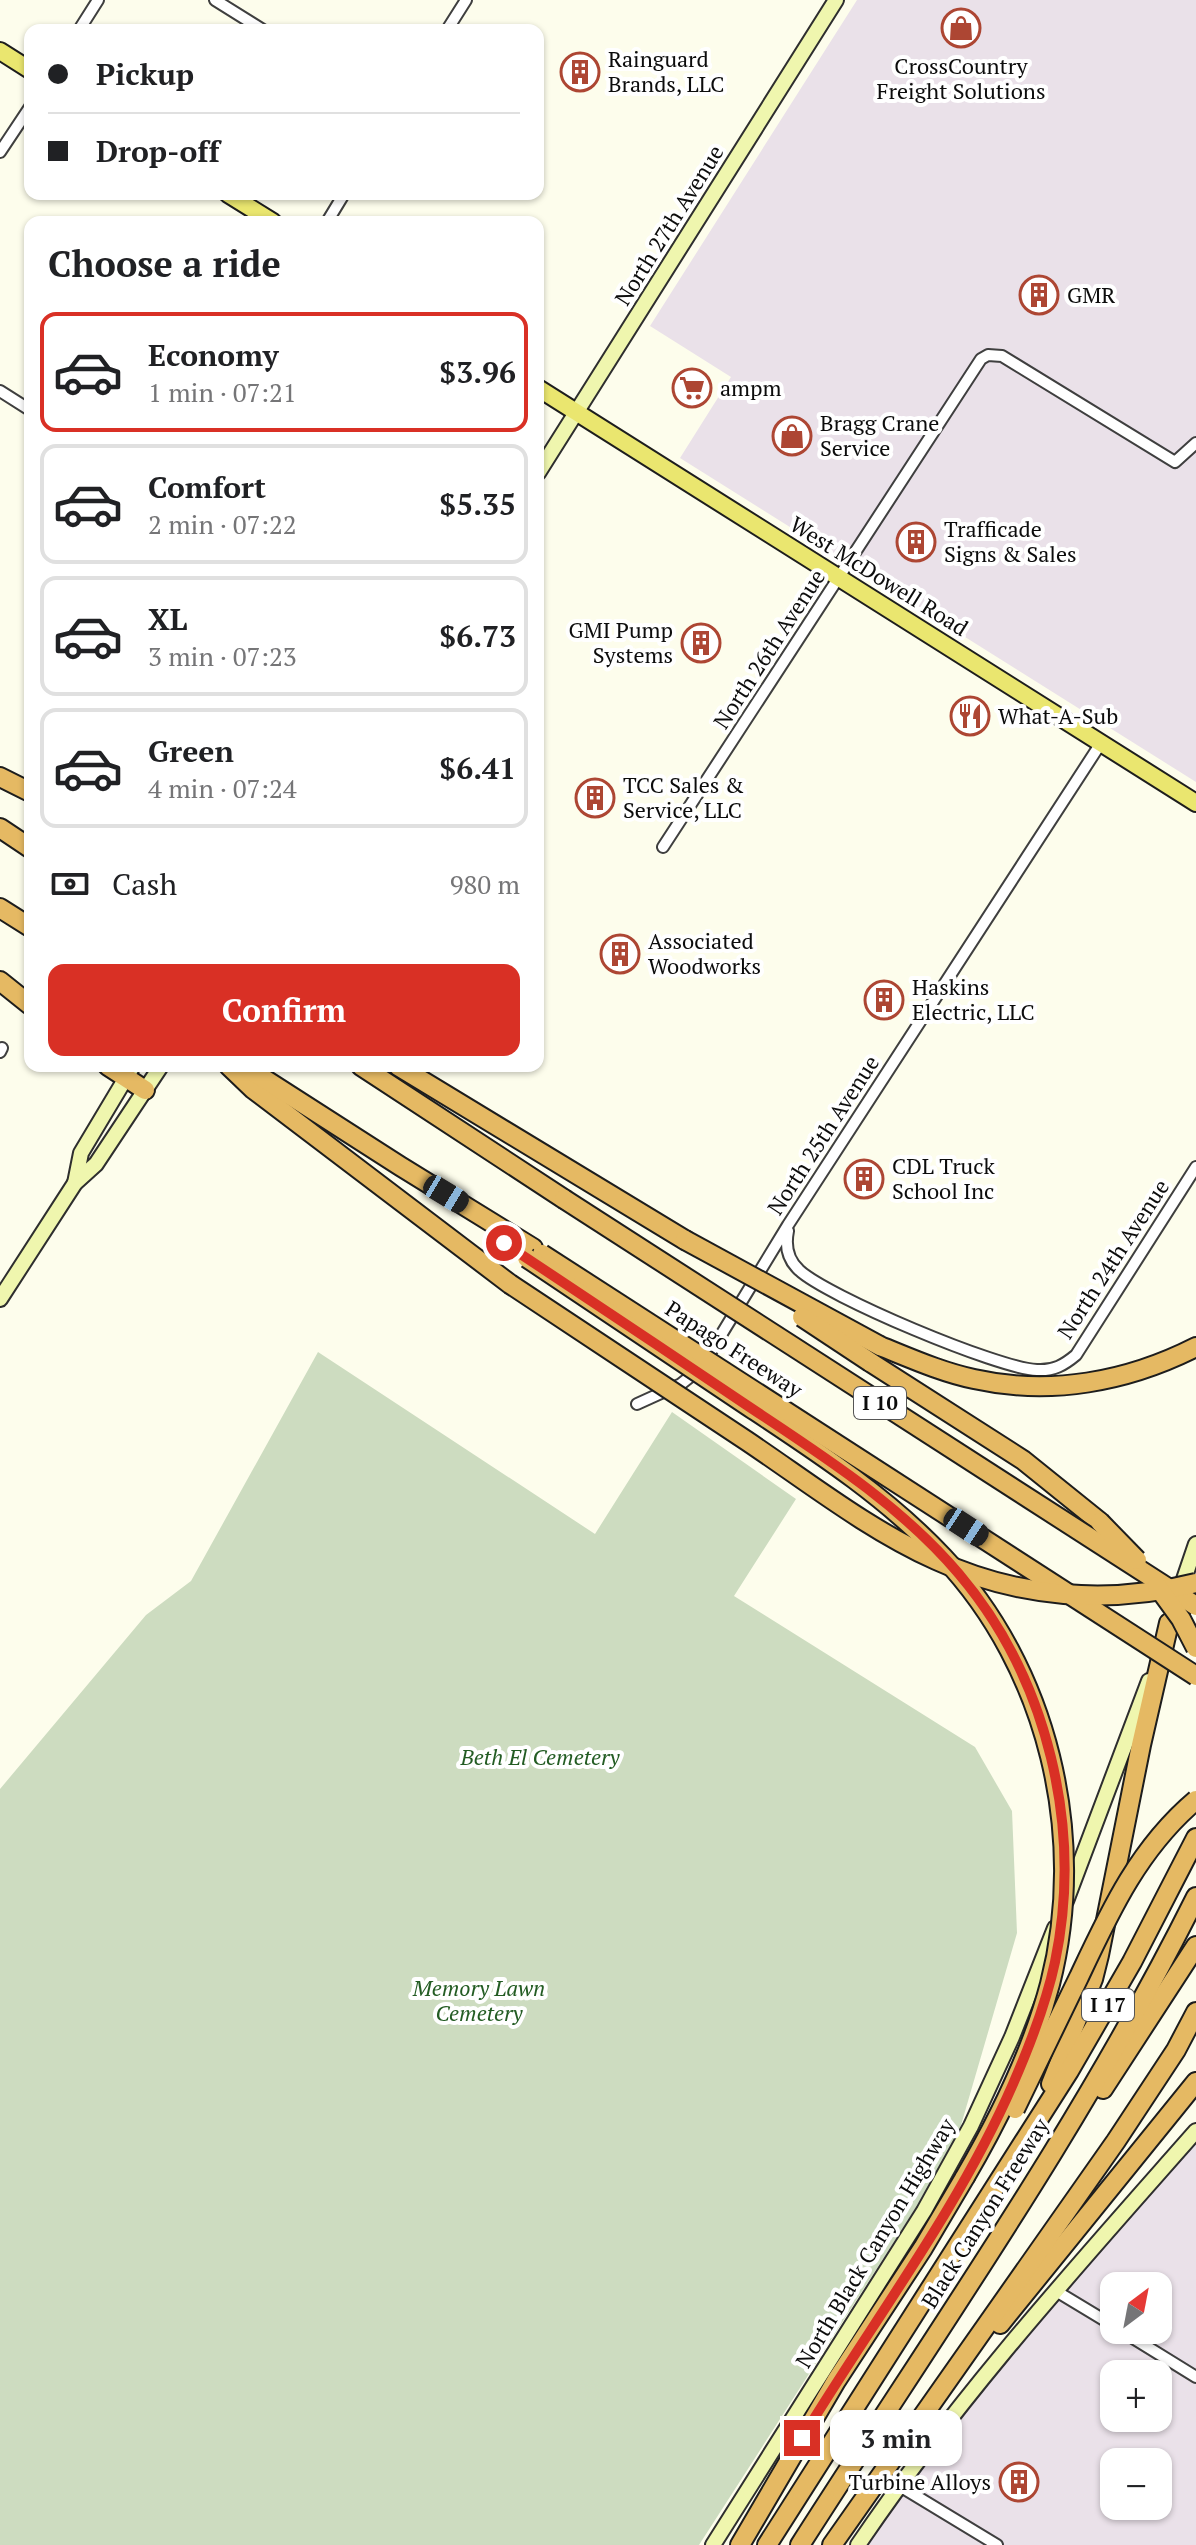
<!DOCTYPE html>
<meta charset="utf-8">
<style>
body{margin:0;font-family:"PT Serif",serif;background:#f2f2f2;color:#202124;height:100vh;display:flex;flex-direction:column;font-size:30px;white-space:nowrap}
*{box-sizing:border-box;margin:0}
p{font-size:26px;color:#757577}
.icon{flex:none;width:44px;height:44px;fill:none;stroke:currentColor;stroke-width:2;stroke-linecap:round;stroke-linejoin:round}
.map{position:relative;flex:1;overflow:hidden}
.sheet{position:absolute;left:24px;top:216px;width:520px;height:856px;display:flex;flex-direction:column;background:#fff;border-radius:16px;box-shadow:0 2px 6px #0004}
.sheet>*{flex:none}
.hud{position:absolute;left:24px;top:24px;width:520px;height:176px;border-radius:16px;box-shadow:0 2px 6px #0004;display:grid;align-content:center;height:176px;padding:0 24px;background:#fff}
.needle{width:52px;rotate:32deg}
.tools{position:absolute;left:1100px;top:2272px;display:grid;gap:16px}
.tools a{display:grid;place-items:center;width:72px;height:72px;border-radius:16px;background:#fff;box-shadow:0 2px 6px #0004;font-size:40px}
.end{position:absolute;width:36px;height:36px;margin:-18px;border:10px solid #d93025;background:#fff;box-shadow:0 0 0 4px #fff}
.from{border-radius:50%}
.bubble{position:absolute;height:56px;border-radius:16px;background:#fff;box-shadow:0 2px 6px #0004;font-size:26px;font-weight:700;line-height:56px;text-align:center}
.car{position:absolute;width:24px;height:48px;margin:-24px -12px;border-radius:10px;box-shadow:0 0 6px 2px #0007;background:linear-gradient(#222 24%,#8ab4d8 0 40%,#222 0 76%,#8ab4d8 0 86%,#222 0)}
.hud b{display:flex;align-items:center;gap:28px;height:76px;font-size:30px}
.hud b+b{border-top:2px solid #e0e0e0}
.hud i{width:20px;height:20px;background:#202124}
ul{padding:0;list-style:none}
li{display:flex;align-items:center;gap:24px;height:120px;margin:0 16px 12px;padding:0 8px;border:4px solid #e0e0e0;border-radius:16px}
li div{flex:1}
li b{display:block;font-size:30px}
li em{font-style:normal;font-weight:700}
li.selected{border-color:#d93025}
li>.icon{width:72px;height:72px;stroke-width:1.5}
h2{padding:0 24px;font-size:36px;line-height:96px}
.pay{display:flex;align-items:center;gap:20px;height:88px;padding:0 24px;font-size:30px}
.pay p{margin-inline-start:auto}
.action{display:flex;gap:16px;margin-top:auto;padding:16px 24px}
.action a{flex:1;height:92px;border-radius:16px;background:#d93025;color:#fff;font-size:32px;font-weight:700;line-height:92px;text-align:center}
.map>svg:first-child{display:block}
.industrial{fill:#eae1e9;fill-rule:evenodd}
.cemetery{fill:#cddcc0}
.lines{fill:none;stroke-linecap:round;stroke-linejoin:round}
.minor-casing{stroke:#3f3f3f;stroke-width:14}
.secondary-casing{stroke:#2e2e2e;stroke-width:18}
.primary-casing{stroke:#1d1d1d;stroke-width:20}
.motorway-casing{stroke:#1d1d1d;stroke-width:22}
.minor{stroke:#fff;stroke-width:10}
.secondary{stroke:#eff6ae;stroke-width:14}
.primary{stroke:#eae66f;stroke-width:16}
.motorway{stroke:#e5b963;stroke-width:18}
.motorway-bridge-casing{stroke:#1d1d1d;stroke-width:22;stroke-linecap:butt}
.motorway-bridge{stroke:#e5b963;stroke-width:18}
.route{stroke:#d93025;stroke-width:10}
.labels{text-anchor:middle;stroke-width:8;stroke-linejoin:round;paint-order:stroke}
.shield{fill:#fff;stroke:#555;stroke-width:2}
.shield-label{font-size:20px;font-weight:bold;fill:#0c0c0c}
.poi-label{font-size:22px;fill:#0c0c0c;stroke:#fff;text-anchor:start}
.street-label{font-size:22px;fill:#0c0c0c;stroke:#fff}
.park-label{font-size:22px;font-style:italic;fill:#235c23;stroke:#fff}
</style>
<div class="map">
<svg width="1196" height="2545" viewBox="0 0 1196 2545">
<rect width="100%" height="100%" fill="#fdfdec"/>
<g class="industrial">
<path d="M857,0h339v782l-516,-324 51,-81 -81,-51z"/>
<path d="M1196,2139v406h-331l109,-148zM1114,2286h44v44h-44zM1114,2374h44v44h-44zM1114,2462h44v44h-44z"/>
</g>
<path class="cemetery" d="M318,1352l277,182 77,-122 124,87 -62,97 241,151 37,64 5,122 -58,199 -24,46 -236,367h-699v-756l146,-174 45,-34z"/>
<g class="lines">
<defs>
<g id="minor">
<path d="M215,0l48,30"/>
<path d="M79,30l19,-30"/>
<path d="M447,30l19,-30"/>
<path d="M0,152l30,-45"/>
<path d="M327,222l17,-28"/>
<path d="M0,391l30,19"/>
<path d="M663,847l318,-488 7,-4 14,1 173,106 21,-19"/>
<path d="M0,1052l2,-4"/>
<path d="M788,1231c-3,15 -1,28 11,39 27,26 200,99 238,100 17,1 27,-5 39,-15l120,-188"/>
<path d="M637,1404l44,-20 20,-16 87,-143 313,-482"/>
<path d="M1056,2291l58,35"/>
<path d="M1120,2330l76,47"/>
<path d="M898,2485l99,60"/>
</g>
<g id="secondary">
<path d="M538,473l298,-473"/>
<path d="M75,1183l6,-30 52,-87"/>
<path d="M0,1299l75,-116 21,-19 65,-98"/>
<path d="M1179,1594l17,-50"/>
<path d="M1066,1901l83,-220"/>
<path d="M713,2545l211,-334 47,-85 41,-89 43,-109"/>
<path d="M858,2545c100,-148 220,-280 338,-414"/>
</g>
<g id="primary">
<path d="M0,51l30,19"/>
<path d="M228,194l45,28"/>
<path d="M538,388l658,415"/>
</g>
<g id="motorway">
<path d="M0,777l30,15"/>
<path d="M0,828l30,20"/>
<path d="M0,908l30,19"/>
<path d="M0,981l30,24"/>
<path d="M108,1066l37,24"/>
<path d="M229,1066l24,23 257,195"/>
<path d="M244,1066l156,100 133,82"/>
<path d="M361,1066l203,133"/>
<path d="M398,1066l287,174"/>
<path d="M880,1346c30,12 61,26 94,33 76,17 153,3 222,-32"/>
<path d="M870,1362l153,98 77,62"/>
<path d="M1051,2084l42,-105 6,-24 42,-210 28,-122"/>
<path d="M1103,2089l93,-143"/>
<path d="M1000,2324l196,-242"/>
<path d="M740,2545l96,-164 87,-133 42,-71"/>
<path d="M767,2545l302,-474 63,-109 64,-124"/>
<path d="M800,2545c136,-213 283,-421 396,-648"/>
<path d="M832,2545l284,-404 60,-91 20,-38"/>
</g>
</defs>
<use href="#minor" class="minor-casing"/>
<use href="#secondary" class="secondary-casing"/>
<use href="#primary" class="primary-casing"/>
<use href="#motorway" class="motorway-casing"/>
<use href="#minor" class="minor"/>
<use href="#secondary" class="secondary"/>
<use href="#primary" class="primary"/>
<use href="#motorway" class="motorway"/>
<defs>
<g id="motorway-bridge">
<path d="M564,1199l632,407"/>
<path d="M685,1240l195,106"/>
<path d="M542,1254l654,422"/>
<path d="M527,1258c73,49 147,98 221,148 68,45 139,91 195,151 105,111 145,279 107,427 -18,68 -50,133 -85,193"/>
<path d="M510,1284c79,52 158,105 237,157 61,41 122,89 189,119 82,38 173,45 260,23"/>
<path d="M802,1317l68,45"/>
<path d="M1100,1522l37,38"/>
<path d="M1157,1586l24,33 15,29"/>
<path d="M1015,2109c21,-44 43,-88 64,-132 31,-66 60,-129 117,-177"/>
</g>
</defs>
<use href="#motorway-bridge" class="motorway-bridge-casing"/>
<use href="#motorway-bridge" class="motorway-bridge"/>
</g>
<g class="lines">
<path class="route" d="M504,1243c80,53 161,107 241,161 75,50 155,100 214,170 89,105 124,254 96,388 -9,42 -25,83 -42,122 -55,126 -140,237 -211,354"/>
</g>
<defs>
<symbol id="shop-ring" viewBox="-11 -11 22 22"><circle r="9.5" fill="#fff" stroke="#ad4633" stroke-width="1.5"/><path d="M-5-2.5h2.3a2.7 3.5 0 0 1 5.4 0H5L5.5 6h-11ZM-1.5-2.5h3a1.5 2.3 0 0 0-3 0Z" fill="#ad4633"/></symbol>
<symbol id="building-ring" viewBox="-11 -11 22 22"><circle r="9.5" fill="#fff" stroke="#ad4633" stroke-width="1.5"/><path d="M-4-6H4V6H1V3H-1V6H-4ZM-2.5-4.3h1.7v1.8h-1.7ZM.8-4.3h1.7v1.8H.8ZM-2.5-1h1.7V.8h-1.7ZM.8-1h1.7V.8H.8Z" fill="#ad4633"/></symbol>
<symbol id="supermarket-ring" viewBox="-11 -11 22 22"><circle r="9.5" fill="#fff" stroke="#ad4633" stroke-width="1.5"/><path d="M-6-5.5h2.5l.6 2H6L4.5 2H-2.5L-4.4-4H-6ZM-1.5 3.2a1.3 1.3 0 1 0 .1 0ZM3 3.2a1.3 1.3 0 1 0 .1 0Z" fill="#ad4633"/></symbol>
<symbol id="restaurant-ring" viewBox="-11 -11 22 22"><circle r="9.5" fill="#fff" stroke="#ad4633" stroke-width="1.5"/><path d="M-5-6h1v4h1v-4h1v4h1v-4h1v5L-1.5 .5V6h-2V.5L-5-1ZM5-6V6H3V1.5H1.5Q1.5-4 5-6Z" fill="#ad4633"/></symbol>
</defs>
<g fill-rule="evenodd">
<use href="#shop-ring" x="939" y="6" width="44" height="44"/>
<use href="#building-ring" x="558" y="50" width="44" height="44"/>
<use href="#building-ring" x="1017" y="273" width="44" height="44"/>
<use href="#supermarket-ring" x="670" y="366" width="44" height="44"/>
<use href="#shop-ring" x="770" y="414" width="44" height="44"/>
<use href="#building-ring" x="894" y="520" width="44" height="44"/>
<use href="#building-ring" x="679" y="621" width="44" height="44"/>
<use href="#restaurant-ring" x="948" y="694" width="44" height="44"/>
<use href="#building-ring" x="573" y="776" width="44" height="44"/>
<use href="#building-ring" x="598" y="932" width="44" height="44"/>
<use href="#building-ring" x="862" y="978" width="44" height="44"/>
<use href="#building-ring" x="842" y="1157" width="44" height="44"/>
<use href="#building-ring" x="997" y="2460" width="44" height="44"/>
</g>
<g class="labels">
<g class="shield">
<rect x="854" y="1387" width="52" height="32" rx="6"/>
<rect x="1082" y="1989" width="52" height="32" rx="6"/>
</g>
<g class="shield-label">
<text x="880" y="1410">I 10</text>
<text x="1108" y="2012">I 17</text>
</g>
<g class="poi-label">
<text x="608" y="67">Rainguard<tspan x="608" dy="25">Brands, LLC</tspan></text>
<text x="961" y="74" text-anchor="middle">CrossCountry<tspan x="961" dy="25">Freight Solutions</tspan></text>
<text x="1067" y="303">GMR</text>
<text x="720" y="396">ampm</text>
<text x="820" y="431">Bragg Crane<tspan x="820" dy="25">Service</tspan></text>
<text x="944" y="537">Trafficade<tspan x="944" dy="25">Signs &amp; Sales</tspan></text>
<text x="673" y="638" text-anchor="end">GMI Pump<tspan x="673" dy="25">Systems</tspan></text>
<text x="998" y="724">What-A-Sub</text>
<text x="623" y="793">TCC Sales &amp;<tspan x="623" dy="25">Service, LLC</tspan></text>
<text x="648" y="949">Associated<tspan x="648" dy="25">Woodworks</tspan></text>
<text x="912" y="995">Haskins<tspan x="912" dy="25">Electric, LLC</tspan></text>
<text x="892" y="1174">CDL Truck<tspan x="892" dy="25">School Inc</tspan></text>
<text x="991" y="2490" text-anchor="end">Turbine Alloys</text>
</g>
<g class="street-label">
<text transform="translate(669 225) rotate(-58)" y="8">North 27th Avenue</text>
<text transform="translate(879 576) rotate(32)" y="8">West McDowell Road</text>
<text transform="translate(769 649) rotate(-57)" y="8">North 26th Avenue</text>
<text transform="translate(823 1135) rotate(-57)" y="8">North 25th Avenue</text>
<text transform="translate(1113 1259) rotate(-57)" y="8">North 24th Avenue</text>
<text transform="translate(734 1349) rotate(33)" y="8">Papago Freeway</text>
<text transform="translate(985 2213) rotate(-58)" y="8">Black Canyon Freeway</text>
<text transform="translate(875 2243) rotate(-59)" y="8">North Black Canyon Highway</text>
</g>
<g class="park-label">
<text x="540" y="1765">Beth El Cemetery</text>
<text x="479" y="1996">Memory Lawn<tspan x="479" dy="25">Cemetery</tspan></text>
</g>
</g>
</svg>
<div class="tools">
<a><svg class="needle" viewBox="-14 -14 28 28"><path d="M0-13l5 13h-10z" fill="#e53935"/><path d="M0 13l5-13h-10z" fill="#757577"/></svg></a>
<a>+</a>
<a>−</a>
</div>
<i class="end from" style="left:504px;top:1243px"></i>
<i class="end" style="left:802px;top:2438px"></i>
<div class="bubble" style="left:830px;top:2410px;width:132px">3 min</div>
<i class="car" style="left:446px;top:1194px;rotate:121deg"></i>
<i class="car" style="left:966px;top:1527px;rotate:123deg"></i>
<div class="hud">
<b><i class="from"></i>Pickup</b>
<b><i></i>Drop-off</b>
</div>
<section class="sheet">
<h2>Choose a ride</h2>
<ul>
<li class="selected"><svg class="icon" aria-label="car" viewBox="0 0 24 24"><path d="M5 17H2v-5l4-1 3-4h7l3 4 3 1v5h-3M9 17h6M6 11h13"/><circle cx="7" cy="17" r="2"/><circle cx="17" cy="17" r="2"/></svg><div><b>Economy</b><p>1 min · 07:21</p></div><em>$3.96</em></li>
<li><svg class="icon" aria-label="car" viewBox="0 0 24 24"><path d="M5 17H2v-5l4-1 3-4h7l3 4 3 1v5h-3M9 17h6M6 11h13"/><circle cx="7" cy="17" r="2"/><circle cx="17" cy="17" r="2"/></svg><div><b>Comfort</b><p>2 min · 07:22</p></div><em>$5.35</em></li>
<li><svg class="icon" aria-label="car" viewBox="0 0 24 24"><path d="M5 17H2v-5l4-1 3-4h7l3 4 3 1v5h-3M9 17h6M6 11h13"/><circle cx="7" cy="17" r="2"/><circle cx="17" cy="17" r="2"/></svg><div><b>XL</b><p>3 min · 07:23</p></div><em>$6.73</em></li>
<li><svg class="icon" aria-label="car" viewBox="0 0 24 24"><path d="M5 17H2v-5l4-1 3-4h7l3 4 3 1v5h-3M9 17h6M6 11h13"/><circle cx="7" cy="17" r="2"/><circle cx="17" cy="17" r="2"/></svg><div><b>Green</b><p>4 min · 07:24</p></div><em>$6.41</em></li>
</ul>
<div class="pay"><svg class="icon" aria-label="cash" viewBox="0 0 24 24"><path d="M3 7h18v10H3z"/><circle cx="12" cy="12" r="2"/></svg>Cash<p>980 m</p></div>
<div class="action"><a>Confirm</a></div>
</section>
</div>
